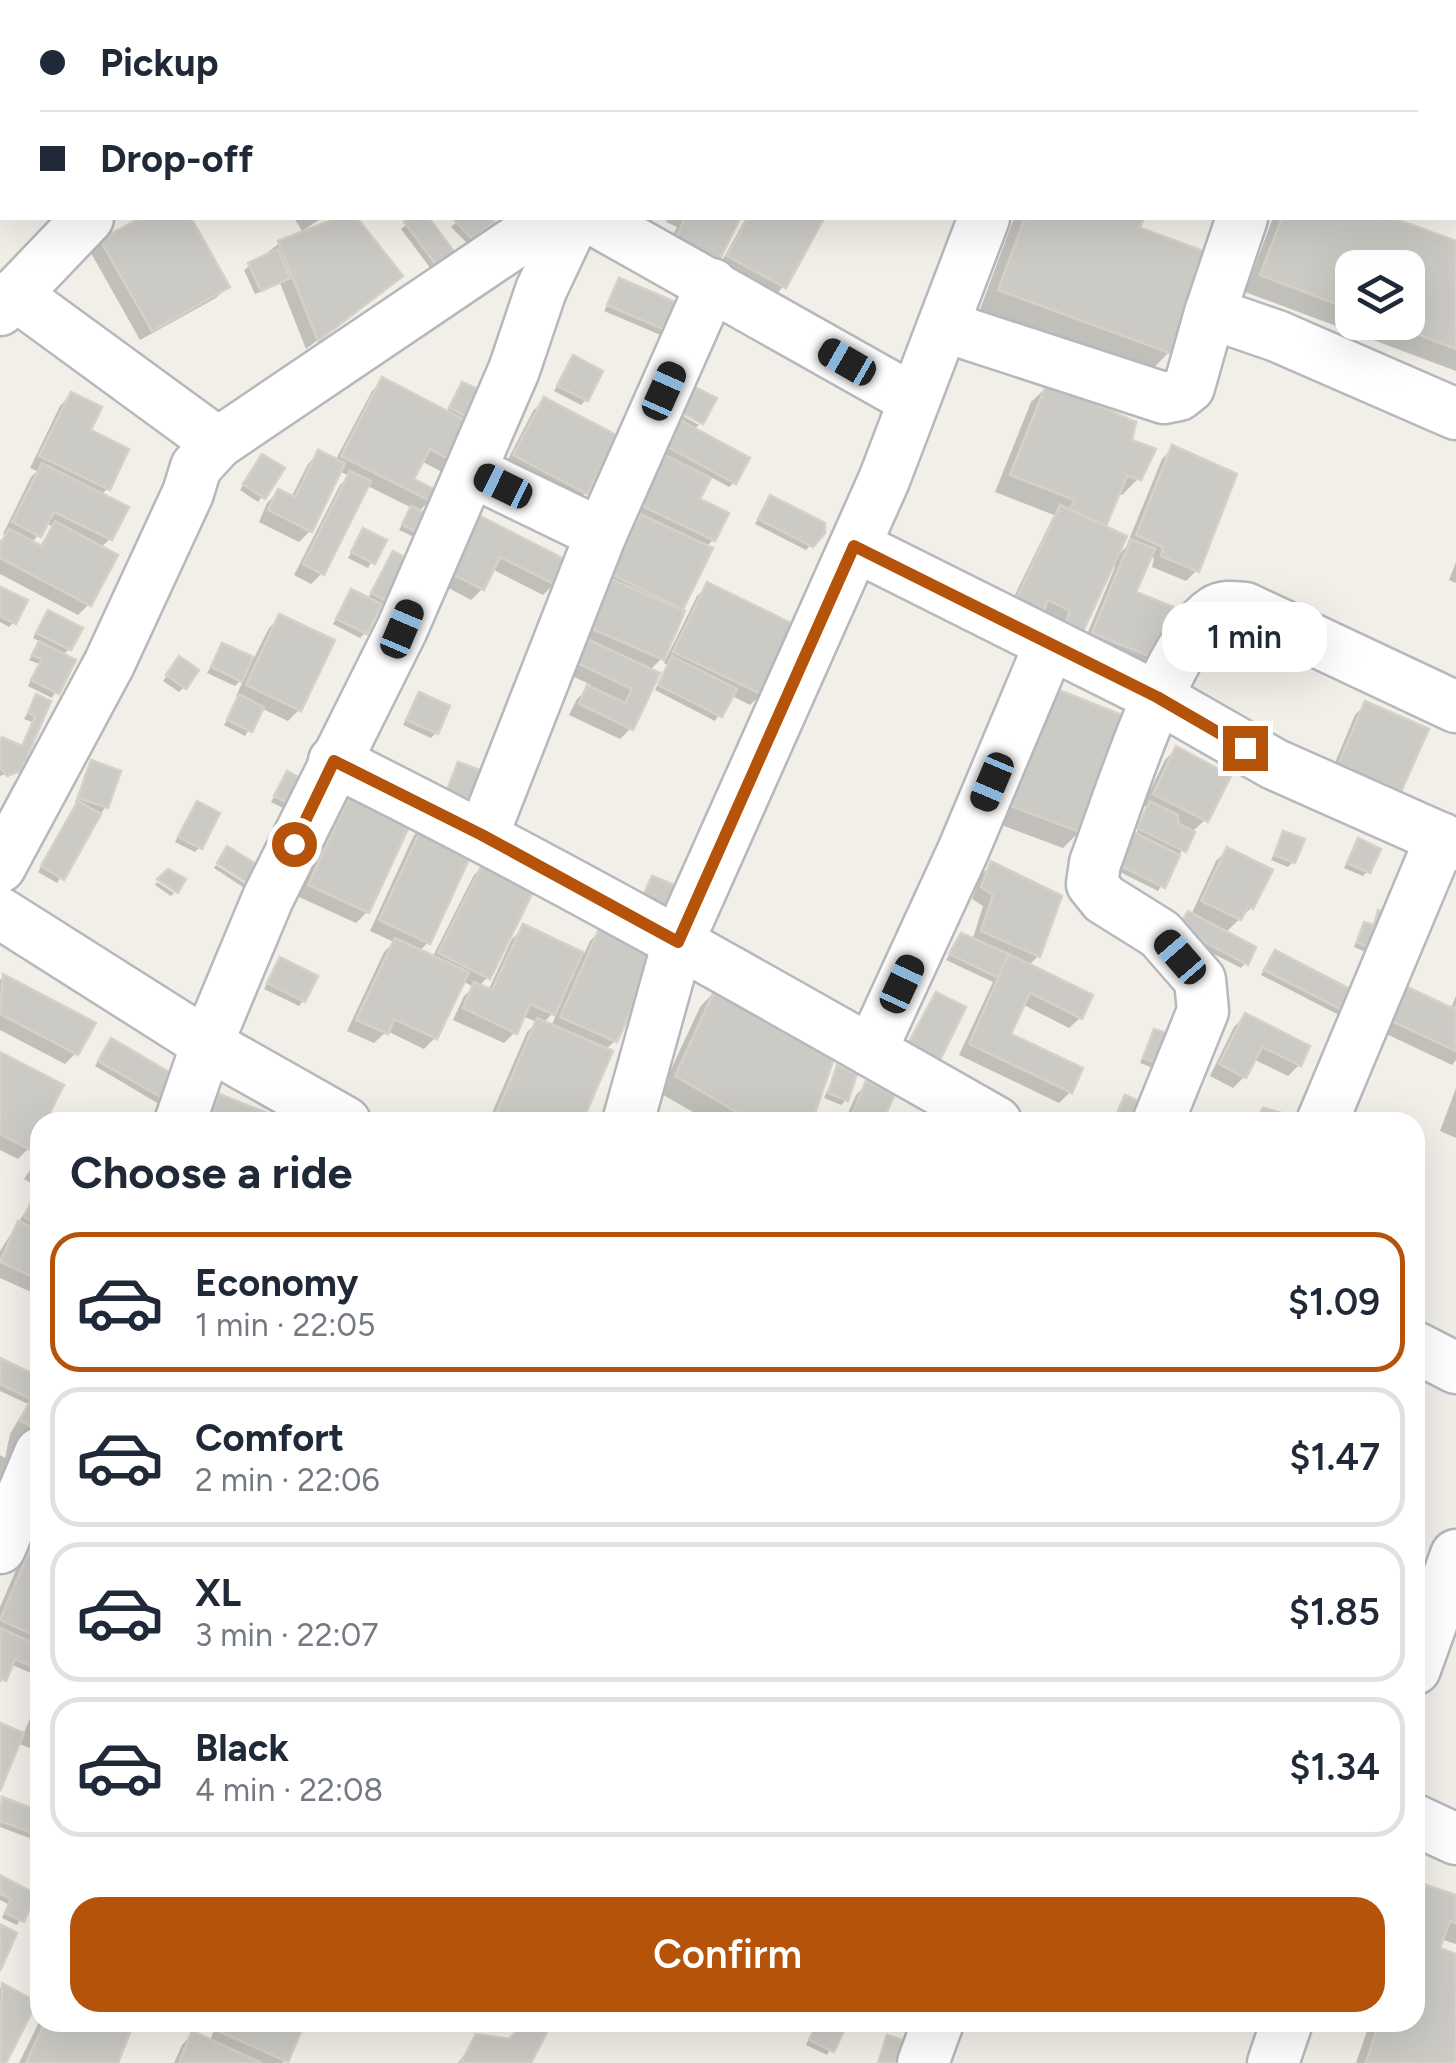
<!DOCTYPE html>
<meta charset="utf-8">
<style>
body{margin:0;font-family:Figtree,sans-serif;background:#f6f6f7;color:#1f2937;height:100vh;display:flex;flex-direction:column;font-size:38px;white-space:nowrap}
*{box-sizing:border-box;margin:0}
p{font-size:32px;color:#747a83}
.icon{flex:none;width:55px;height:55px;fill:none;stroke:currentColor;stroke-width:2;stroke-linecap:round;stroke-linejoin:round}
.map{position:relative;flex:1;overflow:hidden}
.drawer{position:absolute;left:30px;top:1112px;width:1395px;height:920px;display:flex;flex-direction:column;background:#fff;border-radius:30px;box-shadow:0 10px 40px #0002}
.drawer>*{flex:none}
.hud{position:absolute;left:0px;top:0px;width:1458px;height:220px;box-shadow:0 10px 40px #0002;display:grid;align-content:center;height:220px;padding:0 40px;background:#fff}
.controls{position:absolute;left:1335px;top:250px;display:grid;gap:20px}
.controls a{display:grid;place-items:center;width:90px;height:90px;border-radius:20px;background:#fff;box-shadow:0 10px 40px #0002;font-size:50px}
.end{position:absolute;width:45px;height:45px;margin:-22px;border:12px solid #b45309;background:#fff;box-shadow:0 0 0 5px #fff}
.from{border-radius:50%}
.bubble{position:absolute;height:70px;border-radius:30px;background:#fff;box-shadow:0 10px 40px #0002;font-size:32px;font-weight:600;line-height:70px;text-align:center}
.car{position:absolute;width:30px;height:60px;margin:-30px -15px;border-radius:12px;box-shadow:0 0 8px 2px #0007;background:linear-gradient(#222 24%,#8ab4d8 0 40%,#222 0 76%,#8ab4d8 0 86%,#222 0)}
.hud b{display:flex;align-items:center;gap:35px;height:95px;font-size:38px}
.hud b+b{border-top:2px solid #e0e1e3}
.hud i{width:25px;height:25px;background:#1f2937}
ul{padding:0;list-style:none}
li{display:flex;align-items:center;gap:30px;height:140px;margin:0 20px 15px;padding:0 20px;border:5px solid #e0e1e3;border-radius:30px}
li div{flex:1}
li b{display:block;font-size:38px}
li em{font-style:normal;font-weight:600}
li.on{border-color:#b45309}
li>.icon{width:90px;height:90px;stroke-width:1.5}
h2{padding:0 40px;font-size:45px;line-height:120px}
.button{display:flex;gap:20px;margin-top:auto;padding:20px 40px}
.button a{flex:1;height:115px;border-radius:30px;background:#b45309;color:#fff;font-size:40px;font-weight:600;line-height:115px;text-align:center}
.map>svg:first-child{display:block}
.shadow{fill:#0003;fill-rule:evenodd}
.building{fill:#cccac5;stroke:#d6d1c6;stroke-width:2.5}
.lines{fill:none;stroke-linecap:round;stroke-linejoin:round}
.minor-casing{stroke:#b5b8bc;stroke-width:55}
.minor{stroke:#fff;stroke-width:50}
.route{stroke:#b45309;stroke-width:12}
</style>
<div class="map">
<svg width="1456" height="2063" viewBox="0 0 1456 2063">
<rect width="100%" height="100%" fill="#f1efe8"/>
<g class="shadow">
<path d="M477,0h55l2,2h-61z"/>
<path d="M1095,0h120l5,2h-126z"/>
<path d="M1339,0h116l-117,2z"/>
<path d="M145,218h43l39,69 -11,11 -76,42 -49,-87 11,-11z"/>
<path d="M294,218h28l-20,13z"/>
<path d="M343,218h11l45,58 -93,73 -26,-66 -25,11 -11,-24 36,-27z"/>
<path d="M415,218h11l29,38 -21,17 -33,-44z"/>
<path d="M461,218h25l4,4 -23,21 -16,-16z"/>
<path d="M668,218h69l-20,41 -11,11 -41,-19 12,-24 -11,-5z"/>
<path d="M746,218h75l-37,68 -11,11 -55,-29z"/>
<path d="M1014,218h127l-4,12 32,122 -21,22 -169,-62z"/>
<path d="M1273,218h113l70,26v127l-211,-79zM1352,268h56v54h-56z"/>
<path d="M620,281l59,25 -16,30 -59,-25z"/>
<path d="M573,358l13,42 -5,5 -27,-14z"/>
<path d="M383,380l63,33 16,-29 30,14 -46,76 -25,-13 -10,19 19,21 -12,11v27l-19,-9 13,-22 -46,-23 -44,88 -11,11 -17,-9 46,-90 9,-9 -10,-5 -29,60 -11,11 -40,-20 8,-19 11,-11 13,6 17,-34 11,-11 16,8 37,-70z"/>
<path d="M1048,386l81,56 10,36 -17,17 -5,-1 -16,33 13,33 12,-13 36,-88 11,-11 24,122 -11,11 -34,-14 2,-9 -5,-2 -16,37 16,63 -11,10 -55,-22 32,-77 -4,-2 -33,72 -74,-20 50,-102 -59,-23 36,-90z"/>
<path d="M71,395l37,93 -8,8 10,43 -10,9 -11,56 -11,11 -78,-41v-33l6,-6 -3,-1 28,-57 6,-6 -7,-3 30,-62zM46,523l7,4 -14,20 -7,-4z"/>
<path d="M544,400l41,93 -11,11 -70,-37 29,-56z"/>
<path d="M678,413l21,12 -6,5 41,52 -5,5 -20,-11 -12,24 16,40 -8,8 4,2 -29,59 -19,50 -12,12 -18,57 -11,11 -51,-24 8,-16 14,-14 -25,-12 64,-145 8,-8 -9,-5 23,-47 15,-15 -4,-2 20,-31 -7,-3z"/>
<path d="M258,462l24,7 -24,33 -18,-12z"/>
<path d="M770,498l52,34 -16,18 -51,-26z"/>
<path d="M480,519l74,65 -11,11 -51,-26 -10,20 -11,11 -30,-16 28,-54z"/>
<path d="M364,531l19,10 -15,27 -20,-10z"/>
<path d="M394,554l-6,48 -5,4 -4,-2 -14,29 -5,5 -27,-14 19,-32 15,8z"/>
<path d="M1456,562v21l-7,-3z"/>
<path d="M708,585l53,109 -11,11 -20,-10 -15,26 -60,-31 13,-25 -4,-2 33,-67z"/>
<path d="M0,589l14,33 -5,5 -9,-5z"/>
<path d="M48,613l21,36 -7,7 10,5 -20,37 -24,-12 11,-22 -10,-4 12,-18 -8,-4z"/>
<path d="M280,617l19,93 -11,11 -27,-13 -16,28 -21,-11 16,-27 -4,-2 10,-21 -11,11 -28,-13 16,-27 30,14 16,-32z"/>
<path d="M175,664l9,23 -5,5 -16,-11z"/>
<path d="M420,695l16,38 -5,5 -28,-13z"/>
<path d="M37,697l11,5 -29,67 -19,7v-33l21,5 11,-26 -8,-3z"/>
<path d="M1366,704l60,26 -102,59 31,-74z"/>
<path d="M1035,707l44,125 -16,16 -72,-27z"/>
<path d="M1176,749l29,71 -12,11 -35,60 -44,-22 22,-35 10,-27 -3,-2 22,-45z"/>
<path d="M92,763l14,43 -49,77 -19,-11 41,-68 -4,-1 12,-35z"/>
<path d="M458,765l15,34 -5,5 -24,-9z"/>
<path d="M287,774l6,39 -22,-11z"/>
<path d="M353,793l14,119 -11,11 -57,-26 43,-93z"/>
<path d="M197,804l3,43 -5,5 -20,-10z"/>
<path d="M425,824l3,118 -9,10 13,6 42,-83 11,-11 3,113 -10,10 10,4 24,-52 12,-12 60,27 6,-13 11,-11 14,111 -10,9 5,2 -31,70h-91l39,-90 10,-10 -15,-6 -7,16 -11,11 -51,-23 11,-24 10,-9 -12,-6 -27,57 -11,11 -37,-18 -13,12 -27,-12 37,-79 10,-10 -24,-11 44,-96zM559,1007l-8,20 -8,-4z"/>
<path d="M1284,834l9,28 -5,5 -17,-7z"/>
<path d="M1358,841l10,30 -5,5 -19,-8z"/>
<path d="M1227,850l24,58 -26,25 20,30 -4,5 -66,-34 8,-15 8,-4 25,-54z"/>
<path d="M992,864l46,92 -10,10 52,52 -11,10 -47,-24 -14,31 62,57 -11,11 -100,-48 34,-73 -47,-22 15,-24 11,5 11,-35 -11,-7 9,-24z"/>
<path d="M216,865l33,21 -3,3 -32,-21z"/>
<path d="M157,882l17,11 -3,3 -16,-11z"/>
<path d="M1379,913l-11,40 -14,-6 6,-17 5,-5 6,2z"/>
<path d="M1275,953l71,58 -5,5 -80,-41z"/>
<path d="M280,960l23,41 -4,5 -35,-17z"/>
<path d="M3,977l73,76 -11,11 -65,-34v-50z"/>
<path d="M716,990l117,63 -24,69h-99l-50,-29 40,-86z"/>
<path d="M1456,996v64l-4,5 -72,-34 14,-31 56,10z"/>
<path d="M1245,1016l62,31 -8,18 -11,11 -35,-17 -9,18 -11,11 -23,-12 24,-49z"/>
<path d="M1154,1032l10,40 -24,-9z"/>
<path d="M107,1046l57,53 -5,5 -64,-38z"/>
<path d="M0,1054l61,32 -32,62 -11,11 -18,-9z"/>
<path d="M837,1068l9,32 -5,5 -17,-7z"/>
<path d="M867,1084l25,11 -13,27h-35l12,-27z"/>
<path d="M1456,1088v50l-16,-7z"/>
<path d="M220,1097l58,23v2h-75l6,-14z"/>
<path d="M40,1155v33l-16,-9z"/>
<path d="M36,1195l4,2v99l-40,-18v-27z"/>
<path d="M0,1360l40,20v32l-15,22 -25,63v-42l5,3 5,-24 18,-30 -28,-13z"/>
<path d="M31,1550l9,4v123l-30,-13 -10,19v-76l20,-46z"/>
<path d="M40,1694v58l-23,-9 -17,41v-59l23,10z"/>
<path d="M2,1800l38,14v28l-40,-15z"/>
<path d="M0,1878l32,17 -15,30 -15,-7 6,-14 -8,-4z"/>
<path d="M1427,1888l29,10v46l-16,-5 -3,11 19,6v107h-100l14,-41h45v-122z"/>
<path d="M3,1986l1,77h-4v-75z"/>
<path d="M40,2020v2h91l-15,41h-97z"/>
<path d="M218,2022h84l-19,41h-109l8,-18 10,-11 17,8z"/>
<path d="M817,2022h17l9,5 -16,28 -21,-10z"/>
<path d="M528,2023l17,8 -17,32h-70l19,-26 33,4z"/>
</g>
<g class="building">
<path d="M1099,0h122l5,2h-128z"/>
<path d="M1348,0h108v4l-1,3v-5h-108z"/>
<path d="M140,218h51l39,69 -78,44 -52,-91z"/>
<path d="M337,218h20l46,58 -85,65 -40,-100z"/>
<path d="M411,218h18l29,39 -18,13 -36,-48z"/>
<path d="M457,218h33l4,4 -21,18 -19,-20z"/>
<path d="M685,218h55l-21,43 -44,-21z"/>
<path d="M748,218h76l-38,70 -59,-32z"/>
<path d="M1025,218h119l-4,10 69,25 -37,101 -174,-64z"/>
<path d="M1282,218h111l63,23v108l-71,-27h23v-54h-56v42l-92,-35z"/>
<path d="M278,249l12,29 -29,13 -13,-28z"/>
<path d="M619,278l63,27 -12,27 -63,-27z"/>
<path d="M573,355l30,16 -15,30 -31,-15z"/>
<path d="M382,377l96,50 -19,38 -29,-16 -16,30 24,12 -6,11 -91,-46z"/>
<path d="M462,382l34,15 -13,27 -34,-16z"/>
<path d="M1047,383l89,39 -4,18 24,9 -15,31 -14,-4 -21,50 -37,-17 6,-9 -65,-25z"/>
<path d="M692,386l25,12 -14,26 -24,-13z"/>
<path d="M71,392l31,15 -11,23 38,19 -19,41 -71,-34z"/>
<path d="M544,397l74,39 -31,58 -74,-39z"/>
<path d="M680,420l70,38 -14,26 -70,-38z"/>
<path d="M1172,445l65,29 -38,98 -38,-16 2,-9 -27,-12z"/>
<path d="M318,450l27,13 -33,69 -44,-22 10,-21 17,8z"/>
<path d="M262,454l23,14 -20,31 -22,-15z"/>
<path d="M663,454l48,24 -11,21 29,14 -14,28 -77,-37z"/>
<path d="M42,463l87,44 -17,33 -58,-28 -13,25 -29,-15z"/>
<path d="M350,471l21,10 -47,94 -21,-11z"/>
<path d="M770,495l55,28v10l-12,14 -55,-28z"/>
<path d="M1060,505l67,31 -47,102 -18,-7 8,-20 -22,-11 -8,19 -27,-13z"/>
<path d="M411,506l23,11 -9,19 -23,-11z"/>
<path d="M640,514l73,34 -30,61 -72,-35z"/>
<path d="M480,516l88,45 -12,24 -56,-28 -16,33 -34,-17z"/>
<path d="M55,521l63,34 -27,51 -91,-48v-13l9,-16 33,17z"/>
<path d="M363,528l24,12 -12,24 -24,-12z"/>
<path d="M1131,539l24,10 -19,43 37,15 -22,50 -59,-24z"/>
<path d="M393,551l18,10 -21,42 -19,-10z"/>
<path d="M611,579l74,32 -21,49 -74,-32z"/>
<path d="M707,582l90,44 -34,69 -90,-43z"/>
<path d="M0,587l28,13 -12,24 -16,-8z"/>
<path d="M351,589l31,15 -15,30 -31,-15z"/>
<path d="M48,610l35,18 -12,22 -35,-17z"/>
<path d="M279,614l56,26 -34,71 -55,-26z"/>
<path d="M587,639l73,34 -27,57 -54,-26 8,-19 38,18 7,-14 -57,-27z"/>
<path d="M39,641l37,19 -17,34 -28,-14 11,-21 -10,-4z"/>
<path d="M222,643l31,14 -11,25 -31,-15z"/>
<path d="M179,656l20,14 -13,19 -20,-14z"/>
<path d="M672,656l65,33 -15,28 -64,-32z"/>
<path d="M1051,687l76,30 -45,116 -76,-29z"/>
<path d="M419,692l31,14 -12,28 -32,-14z"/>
<path d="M36,694l15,7 -30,70 -14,5 -7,-9v-25l2,-5 20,9 13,-29 -7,-4z"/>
<path d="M239,694l25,13 -12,25 -25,-12z"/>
<path d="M1365,701l64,28 -34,76 -62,-28z"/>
<path d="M1176,746l55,30 -23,46 -55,-28z"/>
<path d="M91,760l30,11 -13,37 -30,-10z"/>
<path d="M458,762l27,10 -10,29 -28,-11z"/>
<path d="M287,771l26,14 -13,25 -26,-14z"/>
<path d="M352,790l61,28 -44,95 -61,-28z"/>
<path d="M78,801l23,13 -37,66 -23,-14z"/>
<path d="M197,801l23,12 -18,36 -24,-12z"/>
<path d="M1150,801l28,14v8l17,9 -9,20 -49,-24z"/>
<path d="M425,821l51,23 -46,100 -51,-24z"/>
<path d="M1283,831l22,8 -10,24 -21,-8z"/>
<path d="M1134,832l46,23 -15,33 -48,-24z"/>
<path d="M1358,838l23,11 -11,24 -23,-10z"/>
<path d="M227,846l32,20 -6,20 -36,-23z"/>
<path d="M1227,847l46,23 -20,39 -5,-3 -7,14 -40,-19z"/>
<path d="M484,861l52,25 -46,93 -52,-26z"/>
<path d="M991,861l71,35 -22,61 -59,-26 12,-36 -12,-8z"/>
<path d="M168,869l18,10 -8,14 -21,-14z"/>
<path d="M652,876l30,12 -10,23 -30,-13z"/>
<path d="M1378,910l12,6 -15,34 -18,-8 7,-20 10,3z"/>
<path d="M1188,911l68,36 -8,18 -70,-37z"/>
<path d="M523,924l60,28 -28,63 -25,-11 -13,30 -54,-26 11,-26 18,8z"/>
<path d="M600,927l57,25 -40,90 -57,-25z"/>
<path d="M961,933l48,21 -10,24 -50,-24z"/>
<path d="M395,938l74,34 -32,67 -43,-20 -6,15 -32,-14z"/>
<path d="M1275,950l83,43 -10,20 -84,-43z"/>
<path d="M1009,954l84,41 -11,24 -52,-26 -19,41 72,34 -11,25 -103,-49z"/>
<path d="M280,957l38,19 -13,26 -38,-19z"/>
<path d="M3,974l93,49 -18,32 -78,-41z"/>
<path d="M1405,986l49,23 2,-4v46l-67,-31z"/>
<path d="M716,987l120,65 -24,70h-58l-79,-46z"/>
<path d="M936,992l30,15 -27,55 -36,-9z"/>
<path d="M1245,1013l65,33 -9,20 -39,-19 -16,31 -27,-14z"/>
<path d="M537,1018l76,33 -31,71h-72l-15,-6z"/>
<path d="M1154,1029l28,10 -11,29 -28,-10z"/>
<path d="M111,1038l68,40 -13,22 -68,-39z"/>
<path d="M0,1052l64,33 -19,37h-5v10l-9,18 -31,-16z"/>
<path d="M837,1065l20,9 -9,27 -20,-8z"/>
<path d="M866,1081l29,13 -13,28h-33z"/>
<path d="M219,1094l63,25 -2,3h-72z"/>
<path d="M1125,1095l31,14 -6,13h-31l-5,-2z"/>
<path d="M1263,1108l41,11 -1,3h-47z"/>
<path d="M36,1192l4,2v31l-16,-8z"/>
<path d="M18,1221l22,10v49l-40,-18z"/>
<path d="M0,1358l40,19v41l-5,10 -15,-7 11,-22 -31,-15z"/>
<path d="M31,1547l9,4v87l-40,-18z"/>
<path d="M0,1628l40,18v24l-25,-11 -9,22 -6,-3z"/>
<path d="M0,1723l24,10 -24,58z"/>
<path d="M2,1797l38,14v25l-40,-15z"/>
<path d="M0,1875l36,19 -12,28 -19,-9 6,-14 -11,-5z"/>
<path d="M1426,1885l30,10v28l-6,-2 -10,27 16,6v109h-90l13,-41h36v-104z"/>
<path d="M0,1924l17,9 -17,38z"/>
<path d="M2,1983l35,19 -31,61h-6z"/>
<path d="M45,2022h89l-16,41h-92z"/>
<path d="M222,2022h83l-17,40 -70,-31z"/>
<path d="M525,2022l23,8 -17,33h-70l15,-29 33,5z"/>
<path d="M818,2022l28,4 -12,26 -25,-12z"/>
<path d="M192,2031l70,32h-83z"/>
<path d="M887,2035l31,10 -6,18h-34z"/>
</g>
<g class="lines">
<defs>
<g id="minor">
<path d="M77,2l3,-2"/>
<path d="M416,2l3,-2"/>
<path d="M868,2l3,-2"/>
<path d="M1057,2l1,-2"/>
<path d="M1322,2l1,-2"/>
<path d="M0,59l2,-2"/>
<path d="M591,218l323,182"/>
<path d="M14,294l204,149"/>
<path d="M0,310l88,-92"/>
<path d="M1210,313l32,-95"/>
<path d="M943,326l221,72 15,-3 10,-8 21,-74 67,23 179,78"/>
<path d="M471,471l130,63"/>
<path d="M855,546l302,151 117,67 182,81"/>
<path d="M334,761c226,112 444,237 662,361"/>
<path d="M483,835l118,-301 111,-250"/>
<path d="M0,867l109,-203 79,-171 8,-26 22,-24 333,-225"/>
<path d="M0,913l207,131 138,78"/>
<path d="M871,1051l92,-200 87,-207"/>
<path d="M180,1122l27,-78 61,-146 134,-269 112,-259 27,-80 34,-72"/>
<path d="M628,1122l50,-180 206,-462 100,-262"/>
<path d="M1158,1122l45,-111 -3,-31 -40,-46 -56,-35 -12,-15 3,-21c22,-57 71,-221 120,-252 9,-6 19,-4 30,-3l211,99"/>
<path d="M1322,1122l119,-284"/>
<path d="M1415,1347l41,21"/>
<path d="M0,1548l40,-95"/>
<path d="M1415,1669l41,-114"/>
<path d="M1415,1820l41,19"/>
<path d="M923,2063l15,-41"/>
<path d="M1273,2063l14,-41"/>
</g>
</defs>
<use href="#minor" class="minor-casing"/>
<use href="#minor" class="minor"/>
</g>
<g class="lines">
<path class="route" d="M294,844l40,-83 148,74 196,107 176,-396 303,151 88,51"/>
</g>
</svg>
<div class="controls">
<a><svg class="icon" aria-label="layers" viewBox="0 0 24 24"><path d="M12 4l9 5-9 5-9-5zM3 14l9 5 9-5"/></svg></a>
</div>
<i class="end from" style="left:294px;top:844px"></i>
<i class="end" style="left:1245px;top:748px"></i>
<div class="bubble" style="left:1162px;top:602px;width:165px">1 min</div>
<i class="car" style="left:847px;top:362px;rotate:300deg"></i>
<i class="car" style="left:664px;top:391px;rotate:24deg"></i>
<i class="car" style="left:503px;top:486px;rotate:296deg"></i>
<i class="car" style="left:402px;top:629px;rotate:23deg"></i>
<i class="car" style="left:992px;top:782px;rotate:203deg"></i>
<i class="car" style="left:1180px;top:957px;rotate:319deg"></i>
<i class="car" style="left:902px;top:984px;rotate:25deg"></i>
<div class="hud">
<b><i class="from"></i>Pickup</b>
<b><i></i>Drop-off</b>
</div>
<section class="drawer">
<h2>Choose a ride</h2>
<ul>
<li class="on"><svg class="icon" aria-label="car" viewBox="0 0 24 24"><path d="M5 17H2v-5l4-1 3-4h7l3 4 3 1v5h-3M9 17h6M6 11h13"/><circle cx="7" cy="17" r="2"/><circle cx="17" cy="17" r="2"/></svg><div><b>Economy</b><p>1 min · 22:05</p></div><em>$1.09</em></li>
<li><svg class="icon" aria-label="car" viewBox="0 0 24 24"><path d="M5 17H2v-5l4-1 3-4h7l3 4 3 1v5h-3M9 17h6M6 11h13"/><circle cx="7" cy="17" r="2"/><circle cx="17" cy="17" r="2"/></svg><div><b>Comfort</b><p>2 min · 22:06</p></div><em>$1.47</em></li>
<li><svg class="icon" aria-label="car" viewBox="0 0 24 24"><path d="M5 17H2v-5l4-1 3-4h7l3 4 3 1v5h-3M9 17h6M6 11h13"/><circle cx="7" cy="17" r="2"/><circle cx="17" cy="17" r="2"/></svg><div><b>XL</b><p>3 min · 22:07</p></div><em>$1.85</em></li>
<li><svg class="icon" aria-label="car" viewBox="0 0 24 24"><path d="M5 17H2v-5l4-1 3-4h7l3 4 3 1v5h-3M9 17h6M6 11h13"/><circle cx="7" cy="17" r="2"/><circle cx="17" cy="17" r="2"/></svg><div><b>Black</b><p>4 min · 22:08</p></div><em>$1.34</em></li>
</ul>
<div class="button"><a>Confirm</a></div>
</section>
</div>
